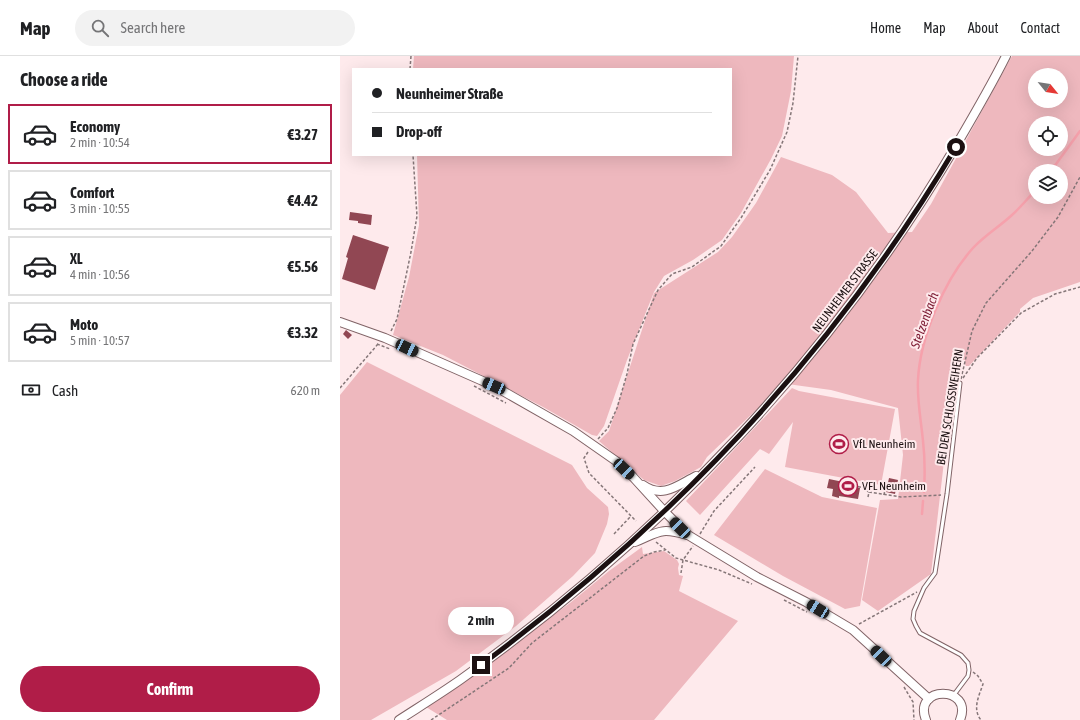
<!DOCTYPE html>
<meta charset="utf-8">
<style>
body{margin:0;font-family:"Asap Condensed",sans-serif;background:#f2f2f2;color:#202124;height:100vh;display:flex;flex-direction:column;font-size:15px;white-space:nowrap}
*{box-sizing:border-box;margin:0}
p{font-size:13px;color:#757577}
.icon{flex:none;width:22px;height:22px;fill:none;stroke:currentColor;stroke-width:2;stroke-linecap:round;stroke-linejoin:round}
.map{position:relative;flex:1;overflow:hidden}
.sheet{display:flex;flex-direction:column;background:#fff;width:340px}
.sheet>*{flex:none}
.guide{position:absolute;left:12px;top:12px;width:380px;height:88px;border-radius:0px;box-shadow:0 4px 16px #0002;display:grid;align-content:center;height:88px;padding:0 20px;background:#fff}
.needle{width:26px;rotate:120deg}
.buttons{position:absolute;left:688px;top:12px;display:grid;gap:8px}
.buttons a{display:grid;place-items:center;width:40px;height:40px;border-radius:50%;background:#fff;box-shadow:0 4px 16px #0002;font-size:20px}
.end{position:absolute;width:18px;height:18px;margin:-9px;border:5px solid #1b1011;background:#fff;box-shadow:0 0 0 2px #fff}
.from{border-radius:50%}
.bubble{position:absolute;height:28px;border-radius:14px;background:#fff;box-shadow:0 4px 16px #0002;font-size:13px;font-weight:700;line-height:28px;text-align:center}
.car{position:absolute;width:12px;height:24px;margin:-12px -6px;border-radius:5px;box-shadow:0 0 3px 1px #0007;background:linear-gradient(#222 24%,#8ab4d8 0 40%,#222 0 76%,#8ab4d8 0 86%,#222 0)}
.guide b{display:flex;align-items:center;gap:14px;height:38px;font-size:15px}
.guide b+b{border-top:1px solid #e0e0e0}
.guide i{width:10px;height:10px;background:#202124}
ul{padding:0;list-style:none}
li{display:flex;align-items:center;gap:12px;height:60px;margin:0 8px 6px;padding:0 12px;border:2px solid #e0e0e0;border-radius:0px}
li div{flex:1}
li b{display:block;font-size:15px}
li em{font-style:normal;font-weight:700}
li.active{border-color:#b01d48}
li>.icon{width:36px;height:36px;stroke-width:1.5}
h2{padding:0 20px;font-size:18px;line-height:48px}
.pay{display:flex;align-items:center;gap:10px;height:44px;padding:0 20px;font-size:15px}
.pay p{margin-inline-start:auto}
.button{display:flex;gap:8px;margin-top:auto;padding:8px 20px}
.button a{flex:1;height:46px;border-radius:24px;background:#b01d48;color:#fff;font-size:16px;font-weight:700;line-height:46px;text-align:center}
header{display:flex;align-items:center;gap:24px;box-sizing:border-box;height:56px;padding:0 20px;background:#fff;border-bottom:1px solid #e0e0e0}
header strong{font-size:19px}
nav{display:flex;gap:22px;margin-inline-start:auto;font-size:14px}
.search{width:280px;height:36px;background:#f2f2f2;display:flex;align-items:center;gap:10px;box-sizing:border-box;padding:0 14px;border-radius:22px;color:#757577;font-size:15px}
main{display:flex;flex:1;min-height:0}
.map>svg:first-child{display:block}
.green{fill:#eeb8be;fill-rule:evenodd}
.lines{fill:none;stroke-linecap:round;stroke-linejoin:round}
.stream{stroke:#f6a1ac;stroke-width:2.5}
.building{fill:#914753}
.lane-casing{stroke:#806366;stroke-width:5}
.secondary-casing{stroke:#806366;stroke-width:10}
.path{stroke:#857678;stroke-width:1.5;stroke-dasharray:3 2;stroke-linecap:butt}
.lane{stroke:#fff;stroke-width:3}
.secondary{stroke:#fff;stroke-width:8}
.route{stroke:#1b1011;stroke-width:5}
.labels{text-anchor:middle;stroke-width:4;stroke-linejoin:round;paint-order:stroke}
.street-label{font-size:12px;fill:#1b1011;stroke:#feeaec}
.poi-label{font-size:12px;fill:#1b1011;stroke:#feeaec;text-anchor:start}
.water-label{font-size:13px;font-style:italic;fill:#7d1c34;stroke:#feeaec}
</style>
<header>
<strong>Map</strong>
<div class="search"><svg class="icon" aria-label="search" viewBox="0 0 24 24"><circle cx="10" cy="10" r="6"/><path d="M15 15l6 6"/></svg>Search here</div>
<nav><a>Home</a><a>Map</a><a>About</a><a>Contact</a></nav>
</header>
<main>
<section class="sheet">
<h2>Choose a ride</h2>
<ul>
<li class="active"><svg class="icon" aria-label="car" viewBox="0 0 24 24"><path d="M5 17H2v-5l4-1 3-4h7l3 4 3 1v5h-3M9 17h6M6 11h13"/><circle cx="7" cy="17" r="2"/><circle cx="17" cy="17" r="2"/></svg><div><b>Economy</b><p>2 min · 10:54</p></div><em>€3.27</em></li>
<li><svg class="icon" aria-label="car" viewBox="0 0 24 24"><path d="M5 17H2v-5l4-1 3-4h7l3 4 3 1v5h-3M9 17h6M6 11h13"/><circle cx="7" cy="17" r="2"/><circle cx="17" cy="17" r="2"/></svg><div><b>Comfort</b><p>3 min · 10:55</p></div><em>€4.42</em></li>
<li><svg class="icon" aria-label="car" viewBox="0 0 24 24"><path d="M5 17H2v-5l4-1 3-4h7l3 4 3 1v5h-3M9 17h6M6 11h13"/><circle cx="7" cy="17" r="2"/><circle cx="17" cy="17" r="2"/></svg><div><b>XL</b><p>4 min · 10:56</p></div><em>€5.56</em></li>
<li><svg class="icon" aria-label="car" viewBox="0 0 24 24"><path d="M5 17H2v-5l4-1 3-4h7l3 4 3 1v5h-3M9 17h6M6 11h13"/><circle cx="7" cy="17" r="2"/><circle cx="17" cy="17" r="2"/></svg><div><b>Moto</b><p>5 min · 10:57</p></div><em>€3.32</em></li>
</ul>
<div class="pay"><svg class="icon" aria-label="cash" viewBox="0 0 24 24"><path d="M3 7h18v10H3z"/><circle cx="12" cy="12" r="2"/></svg>Cash<p>620 m</p></div>
<div class="button"><a>Confirm</a></div>
</section>
<div class="map">
<svg width="740" height="664" viewBox="0 0 740 664">
<rect width="100%" height="100%" fill="#feeaec"/>
<g class="green">
<path d="M74,0h380l-3,35 -9,45 -11,23 -30,54 -19,27 -29,20 -29,16 -10,16 -27,68 -23,66 -7,10 -5,-1 -49,-28 -100,-52 -50,-20 16,-58 10,-52 -2,-70h314v-86h-318z"/>
<path d="M672,0h68v226l-47,16 -13,11v3l-51,54h-3l-1,-2v-4l-5,-1 -8,33 -21,182 -53,37 -16,-11 18,-100 18,-1 5,-44 -5,-47 -67,-18 -51,-7 -24,27 -49,47 -6,10 -26,14 -14,5 -17,-6 -45,-39 10,-10 45,-138 64,-41 14,-15 24,-34 25,-46 51,18 24,17 32,41 24,-1 19,-28zM695,19h26v26h-26zM695,67h26v26h-26zM695,115h26v26h-26z"/>
<path d="M27,306l205,103 15,23 21,19 1,7 -2,10 -12,29 -22,23 -57,50 -60,45 -85,49h-31v-325z"/>
<path d="M452,332l7,3 96,18 -14,76 -96,-18 8,-45 -24,32 -9,-5 -60,66 -14,-14z"/>
<path d="M425,413l57,28 55,11 -17,98 -15,3 -62,-33 -69,-41z"/>
<path d="M302,491l1,7 21,-3 13,9 2,4 -1,4 1,7 4,1 -4,15 59,30 -84,99h-207l-21,-13 144,-104 39,-32z"/>
</g>
<g class="lines">
<g class="stream">
<path d="M711,115l29,-40"/>
<path d="M584,436c1,-17 1,-34 -1,-51 -2,-21 -6,-40 -5,-61 2,-42 26,-100 55,-132 12,-13 26,-21 39,-33 8,-7 15,-16 23,-24"/>
<path d="M582,458l1,-13"/>
</g>
</g>
<g class="building">
<path d="M10,156l22,3 -1,10 -13,-2v-2l-9,-1z"/>
<path d="M13,179l36,12 -14,43 -33,-11 6,-21 -2,-1z"/>
<path d="M6,274l6,5 -4,4 -5,-5z"/>
<path d="M549,422l9,2 -3,14 -9,-2z"/>
<path d="M489,423l24,5v3l7,1 -2,11 -19,-3v2l-7,-2 1,-7 -6,-1z"/>
</g>
<g class="lines">
<defs>
<path id="lane" d="M613,640l15,-20 1,-6 -1,-7 -7,-8 -41,-22 -4,-7 -3,-7 1,-8 10,-23 11,-15 12,-79 13,-111"/>
<g id="secondary">
<path d="M0,266l45,16 109,48 79,45 43,30 17,16 32,35 23,23 69,42 49,25 47,28 76,69"/>
<path d="M303,429c20,14 35,0 53,-9"/>
<path d="M295,486c24,-10 25,-15 52,-7"/>
<path d="M59,664c20,-13 41,-26 61,-40 200,-142 373,-324 497,-536 17,-29 34,-58 49,-88"/>
<path d="M586,664c-14,-35 48,-35 34,0"/>
</g>
</defs>
<use href="#lane" class="lane-casing"/>
<use href="#secondary" class="secondary-casing"/>
<g class="path">
<path d="M70,13l1,-13"/>
<path d="M51,275l6,-12 14,-67 6,-36 -4,-61"/>
<path d="M37,288l13,5"/>
<path d="M623,322l14,-20 44,-45 34,-19 25,-7"/>
<path d="M621,323l11,-48 14,-28 46,-52 26,-34 22,-40"/>
<path d="M134,330l32,17"/>
<path d="M0,332l38,-44"/>
<path d="M258,383l10,-11 9,-20 10,-34 6,-30 25,-54 14,-16 20,-7 29,-21 20,-28 29,-48 17,-38 6,-29 5,-47"/>
<path d="M248,396l-4,6 5,15 47,48"/>
<path d="M513,430l7,1 9,5"/>
<path d="M544,439l2,-12h2"/>
<path d="M528,441l1,-5 32,5 40,-2"/>
<path d="M274,478l17,-18"/>
<path d="M360,478l14,-23 41,-44"/>
<path d="M316,486l20,16 43,12 33,14"/>
<path d="M341,517l2,-13 10,-14"/>
<path d="M444,544l23,12"/>
<path d="M519,568l58,-32"/>
<path d="M633,616l5,4 5,8c-4,12 -11,25 -2,36"/>
<path d="M564,631l9,15 1,18"/>
<path d="M91,664l78,-52 23,-25 112,-87 10,-4 11,-2"/>
</g>
<use href="#lane" class="lane"/>
<use href="#secondary" class="secondary"/>
</g>
<g class="lines">
<path class="route" d="M141,609c190,-141 354,-314 475,-518"/>
</g>
<defs>
<symbol id="stadium-ring" viewBox="-11 -11 22 22"><circle r="9.5" fill="#feeaec" stroke="#b01d48" stroke-width="1.5"/><path d="M0-5a6.5 5 0 1 0 0 10a6.5 5 0 1 0 0-10ZM-3.5-1.8h7v3.6h-7Z" fill="#b01d48"/></symbol>
</defs>
<g fill-rule="evenodd">
<use href="#stadium-ring" x="488" y="377" width="22" height="22"/>
<use href="#stadium-ring" x="497" y="419" width="22" height="22"/>
</g>
<g class="labels">
<g class="street-label">
<text transform="translate(505 235) rotate(-53)" y="4">NEUNHEIMER STRASSE</text>
<text transform="translate(610 351) rotate(-81)" y="4">BEI DEN SCHLOSSWEIHERN</text>
</g>
<g class="poi-label">
<text x="513" y="392">VfL Neunheim</text>
<text x="522" y="434">VFL Neunheim</text>
</g>
<g class="water-label">
<text transform="translate(584 264) rotate(-70)" y="5">Stelzenbach</text>
</g>
</g>
</svg>
<div class="buttons">
<a><svg class="needle" viewBox="-14 -14 28 28"><path d="M0-13l5 13h-10z" fill="#e53935"/><path d="M0 13l5-13h-10z" fill="#757577"/></svg></a>
<a><svg class="icon" aria-label="locate" viewBox="0 0 24 24"><circle cx="12" cy="12" r="6"/><path d="M12 2v4M12 18v4M2 12h4M18 12h4"/></svg></a>
<a><svg class="icon" aria-label="layers" viewBox="0 0 24 24"><path d="M12 4l9 5-9 5-9-5zM3 14l9 5 9-5"/></svg></a>
</div>
<i class="end from" style="left:616px;top:91px"></i>
<i class="end" style="left:141px;top:609px"></i>
<div class="bubble" style="left:108px;top:551px;width:66px">2 min</div>
<i class="car" style="left:67px;top:292px;rotate:115deg"></i>
<i class="car" style="left:154px;top:330px;rotate:293deg"></i>
<i class="car" style="left:284px;top:413px;rotate:133deg"></i>
<i class="car" style="left:340px;top:472px;rotate:315deg"></i>
<i class="car" style="left:478px;top:553px;rotate:301deg"></i>
<i class="car" style="left:541px;top:600px;rotate:314deg"></i>
<div class="guide">
<b><i class="from"></i>Neunheimer Straße</b>
<b><i></i>Drop-off</b>
</div>
</div>
</main>
